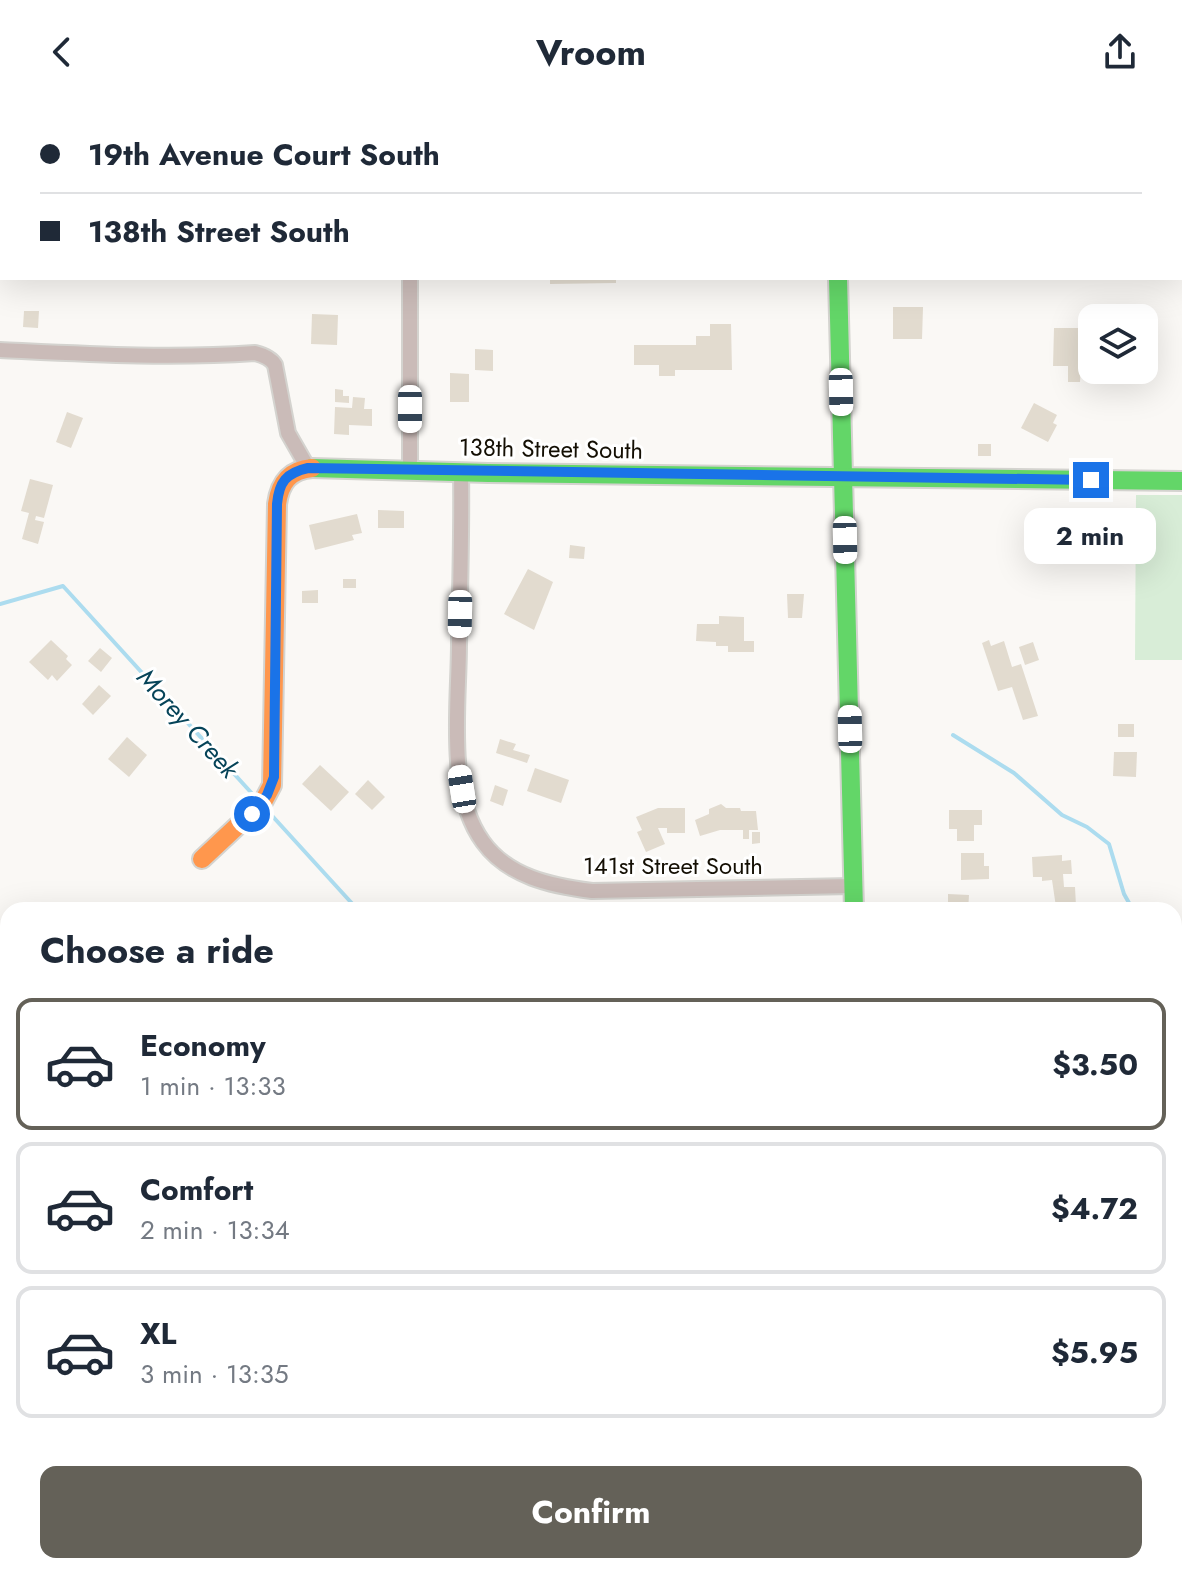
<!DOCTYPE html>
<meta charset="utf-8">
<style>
body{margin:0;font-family:Jost,sans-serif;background:#f2f2f3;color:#1f2937;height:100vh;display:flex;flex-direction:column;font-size:30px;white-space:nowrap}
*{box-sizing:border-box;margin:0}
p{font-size:26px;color:#747a83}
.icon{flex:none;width:44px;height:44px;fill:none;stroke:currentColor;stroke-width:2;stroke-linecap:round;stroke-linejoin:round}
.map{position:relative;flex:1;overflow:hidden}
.panel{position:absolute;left:0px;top:798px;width:1182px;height:672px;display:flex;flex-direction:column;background:#fff;border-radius:24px 24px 0 0;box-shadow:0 8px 32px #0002}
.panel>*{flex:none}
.banner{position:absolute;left:0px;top:0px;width:1182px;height:176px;box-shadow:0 8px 32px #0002;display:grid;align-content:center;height:176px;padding:0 40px;background:#fff}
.buttons{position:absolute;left:1078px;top:200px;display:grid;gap:16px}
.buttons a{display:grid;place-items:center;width:80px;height:80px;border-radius:16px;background:#fff;box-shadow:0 8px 32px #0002;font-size:40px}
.end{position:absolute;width:36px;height:36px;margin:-18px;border:10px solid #1a73e8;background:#fff;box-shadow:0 0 0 4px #fff}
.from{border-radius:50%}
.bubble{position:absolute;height:56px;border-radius:16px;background:#fff;box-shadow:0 8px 32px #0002;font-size:26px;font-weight:700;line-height:56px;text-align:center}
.car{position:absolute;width:24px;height:48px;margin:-24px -12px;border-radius:10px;box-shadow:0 0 6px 2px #0007;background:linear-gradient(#fff 24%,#345 0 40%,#fff 0 76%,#345 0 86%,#fff 0)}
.banner b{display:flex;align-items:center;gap:28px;height:76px;font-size:30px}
.banner b+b{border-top:2px solid #e0e1e3}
.banner i{width:20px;height:20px;background:#1f2937}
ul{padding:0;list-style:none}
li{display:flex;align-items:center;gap:24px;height:132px;margin:0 16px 12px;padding:0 24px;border:4px solid #e0e1e3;border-radius:16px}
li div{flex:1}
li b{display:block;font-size:30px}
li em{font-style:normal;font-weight:700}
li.selected{border-color:#646158}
li>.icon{width:72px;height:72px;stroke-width:1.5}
h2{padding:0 40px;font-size:36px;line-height:96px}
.button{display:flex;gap:16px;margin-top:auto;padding:16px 40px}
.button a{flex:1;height:92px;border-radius:16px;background:#646158;color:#fff;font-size:32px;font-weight:700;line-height:92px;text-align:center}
header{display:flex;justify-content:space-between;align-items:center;height:104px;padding:0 40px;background:#fff;font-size:36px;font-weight:700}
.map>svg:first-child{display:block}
.green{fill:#d8edd7}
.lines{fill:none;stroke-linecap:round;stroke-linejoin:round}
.stream{stroke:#acdcef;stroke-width:4}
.building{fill:#e2dbcf}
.street-casing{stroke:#d4d3cf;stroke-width:18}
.fast-casing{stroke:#d4d3cf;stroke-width:22}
.slow-casing{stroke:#d4d3cf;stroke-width:22}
.street{stroke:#cabbb8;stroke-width:14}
.fast{stroke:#63d668;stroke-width:18}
.slow{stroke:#ff974d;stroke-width:18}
.route{stroke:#1a73e8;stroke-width:10}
.labels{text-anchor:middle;stroke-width:6;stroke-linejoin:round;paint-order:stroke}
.street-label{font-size:24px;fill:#140f04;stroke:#fff}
.water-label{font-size:26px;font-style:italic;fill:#064459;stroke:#fff}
</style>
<header><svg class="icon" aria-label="back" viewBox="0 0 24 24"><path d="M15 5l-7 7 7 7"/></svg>Vroom<svg class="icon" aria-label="share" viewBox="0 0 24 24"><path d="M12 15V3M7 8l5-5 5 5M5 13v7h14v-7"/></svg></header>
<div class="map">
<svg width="1182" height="1470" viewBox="0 0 1182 1470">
<rect width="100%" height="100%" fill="#faf8f5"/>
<path class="green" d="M1136,391h46v165h-47z"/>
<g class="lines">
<g class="stream">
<path d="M0,500l63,-18 194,213"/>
<path d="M953,631l61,38 48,42 25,12 22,17 15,50 9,16"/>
<path d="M265,704l93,102"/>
<path d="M1174,862l8,8"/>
<path d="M1174,1122l8,-2"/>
</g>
</g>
<g class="building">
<path d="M550,174h66v5l-66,1z"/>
<path d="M893,203h30l-1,32h-29z"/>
<path d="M24,207h15l-1,17 -15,-1z"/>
<path d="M312,210l26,1 -1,30 -26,-1z"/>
<path d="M710,220h21l1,46h-57v6h-16v-11h-25v-20h62v-9h14z"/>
<path d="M1054,224h25v11h8l-1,13h6v14h-11l-1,16h-12v-16h-15z"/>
<path d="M475,245l18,1v21l-18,-1z"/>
<path d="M450,269l19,1v28h-19z"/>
<path d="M335,285l8,1v6h6v7l-14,-1z"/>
<path d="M353,293l12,1 -1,11h8v17l-23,-1v10l-15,-1 1,-27 17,1z"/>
<path d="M1034,299l23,12 -4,8 4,2 -9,17 -27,-14z"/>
<path d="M67,308l16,6 -12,30 -15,-6z"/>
<rect x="978" y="340" width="13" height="12"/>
<path d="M30,375l23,6 -9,33 -8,-2 -1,4 9,2 -6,22 -16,-5 7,-26 -8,-2z"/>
<path d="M378,406l26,1v17h-26z"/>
<path d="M357,410l5,19 -10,2 2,5 -39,10 -6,-25z"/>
<path d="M570,441l15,2 -1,12 -15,-1z"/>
<path d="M528,465l25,13 -19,48 -30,-16z"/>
<rect x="343" y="475" width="13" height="9"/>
<path d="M318,486v13h-16v-12z"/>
<path d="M787,490h17l-2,24h-14z"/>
<path d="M719,512l25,1v24h10v11h-26v-6h-12v-4l-20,-1 1,-17h22z"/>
<path d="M51,536l17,16 -2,3 6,6 -15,16 -5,-6 -4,5 -19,-18z"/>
<path d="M989,536l2,6 13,-5 8,26 9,-3 17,52 -15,4 -11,-33 -14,4 -16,-48z"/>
<path d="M1033,538l6,18 -14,5 -6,-18z"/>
<path d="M100,544l12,10 -11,14 -13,-11z"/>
<path d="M99,581l12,11 -18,19 -11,-11z"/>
<rect x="1118" y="620" width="16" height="13"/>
<path d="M127,633l20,18 -18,22 -21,-18z"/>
<path d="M500,635l16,5 -3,6 17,5 -3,8 -31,-10z"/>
<path d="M1114,648h23l-1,25 -23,-1z"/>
<path d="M320,661l29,27 -18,19 -29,-27z"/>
<path d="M535,664l34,12 -8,23 -34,-12z"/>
<path d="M368,676l17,17 -13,13 -17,-16z"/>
<path d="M495,681l13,5 -5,16 -13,-5z"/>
<path d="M721,700l5,4h14l1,3h15l2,19h-9v9h-6v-9h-23l-20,6 -5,-16 14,-6v-5z"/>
<path d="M658,704h27v25h-18v-5h-9l7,16 -19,8 -9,-20 5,-2 -6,-13z"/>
<path d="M949,706h33v15h-8v16h-17v-12h-8z"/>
<path d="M752,728h8v11l-8,1z"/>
<path d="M961,749h23v13h5v13l-28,1z"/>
<path d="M1062,751v6l9,-1 1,14h-9l1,13h11l1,19 -20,1 -4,-27 -10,1v-4h-9l-1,-20z"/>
<path d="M948,790l21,1 -1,15h-20z"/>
<path d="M384,1462h28l-2,8h-29z"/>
<rect x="937" y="1462" width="50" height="8"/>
</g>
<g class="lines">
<defs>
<g id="street">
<path d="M6,0v2"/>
<path d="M413,2v-2"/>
<path d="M410,174v191"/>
<path d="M0,246c85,4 169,9 255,3 8,2 16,5 20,12l13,68 20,35"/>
<path d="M461,368c1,57 -1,115 -2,172 0,60 -13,148 24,198 25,35 69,44 109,49l261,-5"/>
<path d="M5,1077l-1,328 4,20"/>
<path d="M22,1462l6,8"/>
</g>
<g id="fast">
<path d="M834,0v2"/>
<path d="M838,174l16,632"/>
<path d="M312,364l176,5 694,8"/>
<path d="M870,1462l1,8"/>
</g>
<path id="slow" d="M202,755l61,-57 9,-17 5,-281c3,-22 13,-34 35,-36"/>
</defs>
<use href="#street" class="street-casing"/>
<use href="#fast" class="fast-casing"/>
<use href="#slow" class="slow-casing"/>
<use href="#street" class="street"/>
<use href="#fast" class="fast"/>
<use href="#slow" class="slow"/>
</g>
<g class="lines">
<path class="route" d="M252,710l15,-19 7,-18 3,-273c2,-22 9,-31 31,-36l783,12"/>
</g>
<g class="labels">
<g class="street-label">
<text transform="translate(551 345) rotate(1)" y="8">138th Street South</text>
<text x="673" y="770">141st Street South</text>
</g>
<g class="water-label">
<text transform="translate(188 619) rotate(48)" y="9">Morey Creek</text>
</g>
</g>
</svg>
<div class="buttons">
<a><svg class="icon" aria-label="layers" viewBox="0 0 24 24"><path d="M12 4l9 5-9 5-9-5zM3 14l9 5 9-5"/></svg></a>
</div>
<i class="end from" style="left:252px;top:710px"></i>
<i class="end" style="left:1091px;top:376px"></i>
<div class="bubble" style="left:1024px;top:404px;width:132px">2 min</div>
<i class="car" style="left:841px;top:288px;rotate:179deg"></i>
<i class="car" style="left:410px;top:305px;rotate:180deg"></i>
<i class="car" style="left:845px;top:436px;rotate:179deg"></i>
<i class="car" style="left:460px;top:510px;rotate:181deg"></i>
<i class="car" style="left:850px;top:625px;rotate:359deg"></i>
<i class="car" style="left:462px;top:685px;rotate:351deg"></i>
<div class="banner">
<b><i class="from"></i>19th Avenue Court South</b>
<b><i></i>138th Street South</b>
</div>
<section class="panel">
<h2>Choose a ride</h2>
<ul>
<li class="selected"><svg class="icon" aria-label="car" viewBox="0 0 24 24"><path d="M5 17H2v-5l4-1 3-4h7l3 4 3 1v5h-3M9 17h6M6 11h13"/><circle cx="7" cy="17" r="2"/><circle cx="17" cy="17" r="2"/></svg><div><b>Economy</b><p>1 min · 13:33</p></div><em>$3.50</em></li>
<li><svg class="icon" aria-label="car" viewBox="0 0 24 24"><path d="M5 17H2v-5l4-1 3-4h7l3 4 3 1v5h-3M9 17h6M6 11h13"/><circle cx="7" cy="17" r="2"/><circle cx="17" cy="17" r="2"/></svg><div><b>Comfort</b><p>2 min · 13:34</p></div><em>$4.72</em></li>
<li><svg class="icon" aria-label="car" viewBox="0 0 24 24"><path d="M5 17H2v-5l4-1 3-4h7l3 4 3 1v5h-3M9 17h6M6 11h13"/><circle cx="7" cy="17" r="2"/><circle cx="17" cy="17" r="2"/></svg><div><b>XL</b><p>3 min · 13:35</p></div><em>$5.95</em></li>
</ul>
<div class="button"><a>Confirm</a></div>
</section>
</div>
